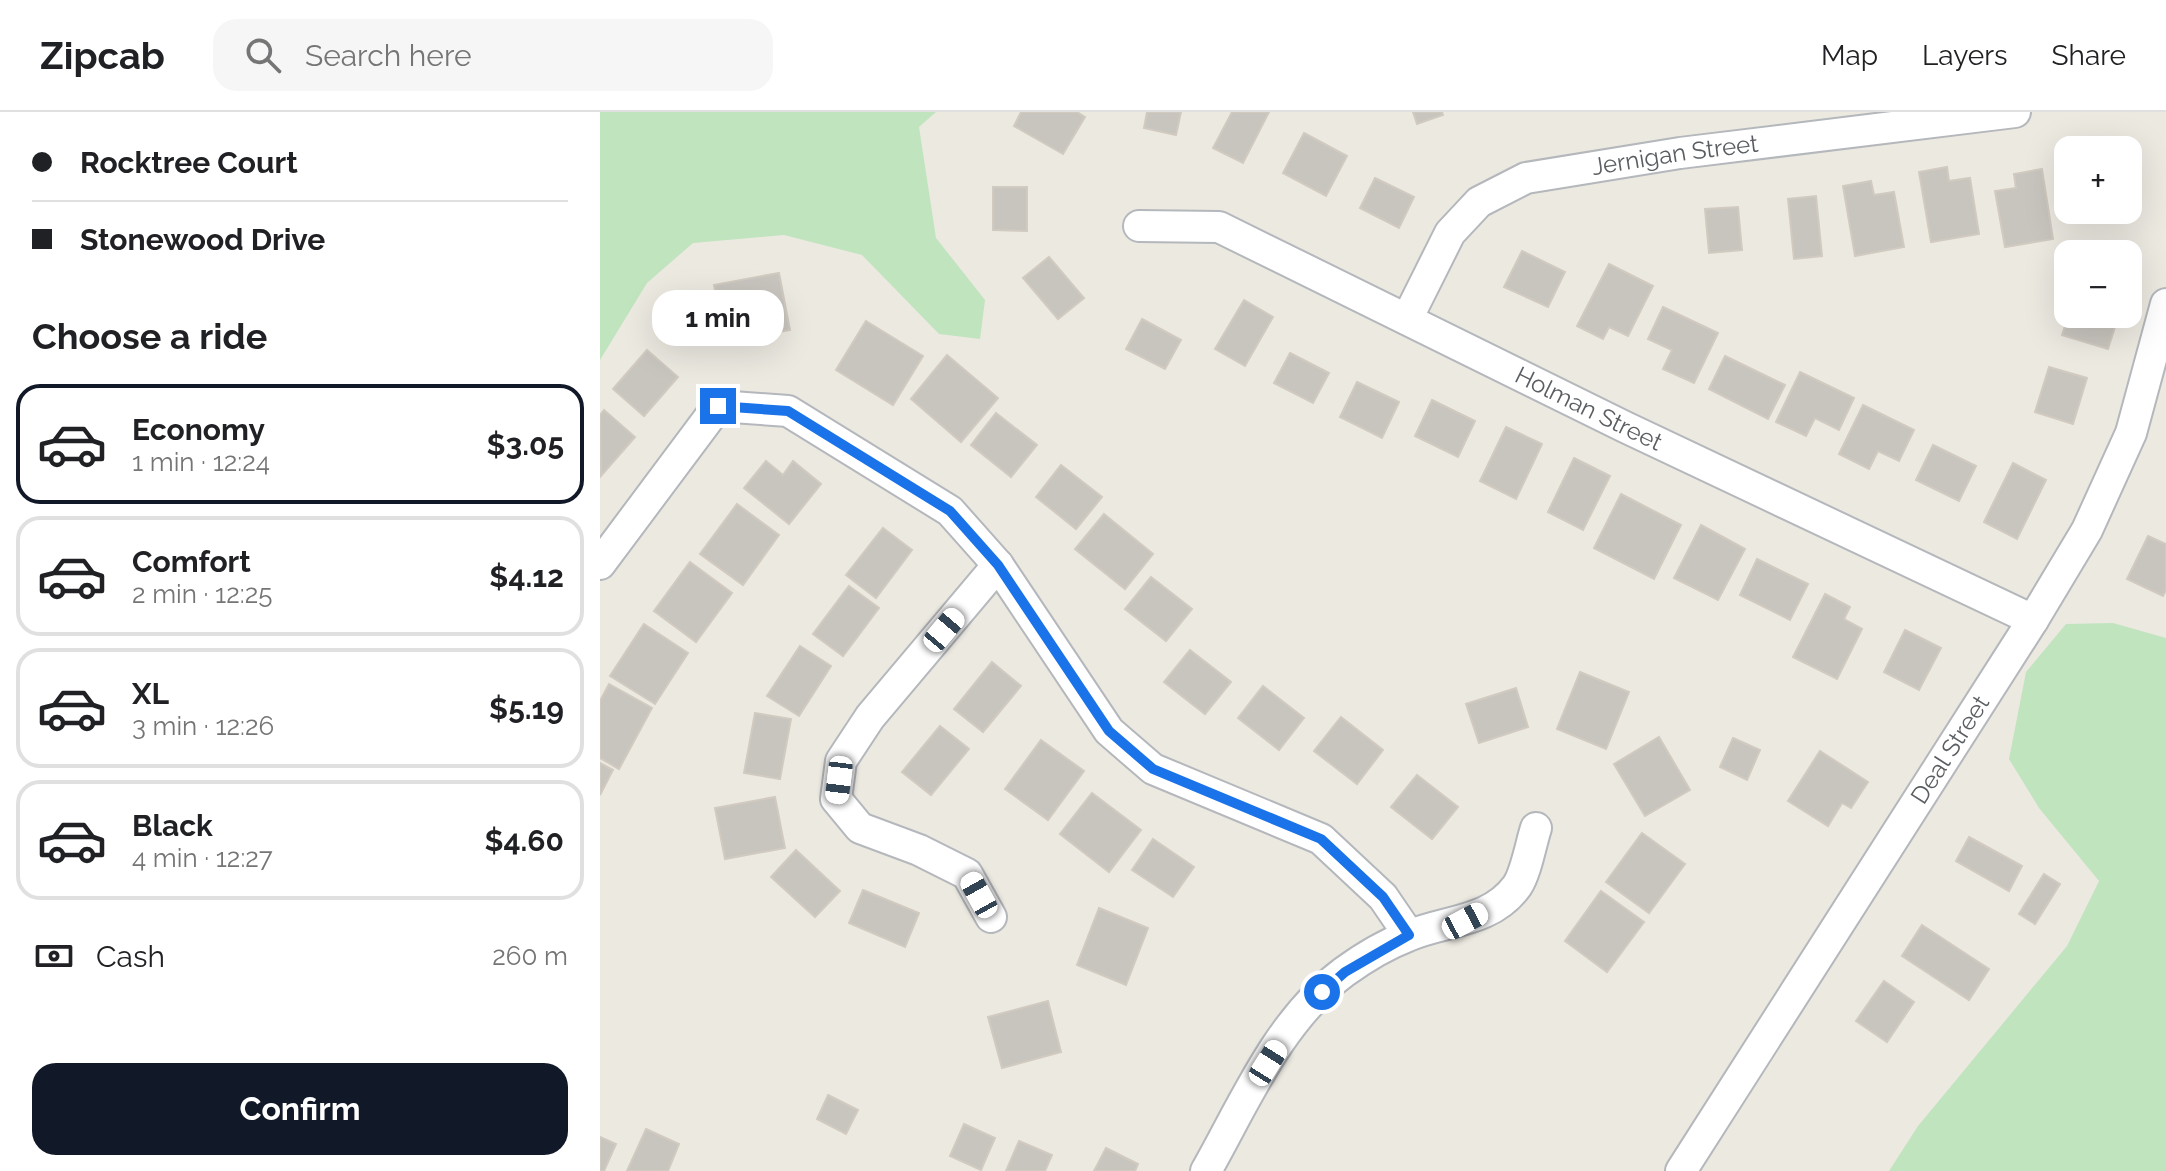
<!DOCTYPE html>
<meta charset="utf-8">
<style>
body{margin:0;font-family:Raleway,sans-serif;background:#f6f6f6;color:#202124;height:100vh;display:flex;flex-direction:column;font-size:30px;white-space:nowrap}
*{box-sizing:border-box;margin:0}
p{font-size:26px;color:#757577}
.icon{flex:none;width:44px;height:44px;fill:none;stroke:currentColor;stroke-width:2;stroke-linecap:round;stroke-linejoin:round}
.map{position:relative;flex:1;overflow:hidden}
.side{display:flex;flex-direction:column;background:#fff;width:600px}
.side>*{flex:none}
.hud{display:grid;align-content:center;height:176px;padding:0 32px;background:#fff}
.tools{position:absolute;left:1454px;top:24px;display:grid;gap:16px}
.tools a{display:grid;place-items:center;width:88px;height:88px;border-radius:16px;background:#fff;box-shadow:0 8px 32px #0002;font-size:40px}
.end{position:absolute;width:36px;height:36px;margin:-18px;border:10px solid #1a73e8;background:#fff;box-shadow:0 0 0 4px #fff}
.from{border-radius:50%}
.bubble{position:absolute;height:56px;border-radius:24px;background:#fff;box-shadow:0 8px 32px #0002;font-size:26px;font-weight:700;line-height:56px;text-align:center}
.car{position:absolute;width:24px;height:48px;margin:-24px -12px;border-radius:10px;box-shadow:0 0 6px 2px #0007;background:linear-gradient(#fff 24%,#345 0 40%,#fff 0 76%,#345 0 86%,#fff 0)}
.hud b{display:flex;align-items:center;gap:28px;height:76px;font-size:30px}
.hud b+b{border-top:2px solid #e0e0e0}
.hud i{width:20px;height:20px;background:#202124}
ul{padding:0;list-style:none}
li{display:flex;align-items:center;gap:24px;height:120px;margin:0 16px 12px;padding:0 16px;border:4px solid #e0e0e0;border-radius:24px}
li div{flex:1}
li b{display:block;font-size:30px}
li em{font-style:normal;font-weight:700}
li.current{border-color:#111827}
li>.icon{width:72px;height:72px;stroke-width:1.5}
h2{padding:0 32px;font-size:36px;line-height:96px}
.pay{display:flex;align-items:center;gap:20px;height:88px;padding:0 32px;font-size:30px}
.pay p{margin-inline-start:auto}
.cta{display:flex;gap:16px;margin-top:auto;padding:16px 32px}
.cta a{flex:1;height:92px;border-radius:24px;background:#111827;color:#fff;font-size:32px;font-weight:700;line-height:92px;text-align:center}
header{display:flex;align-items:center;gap:48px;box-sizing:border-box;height:112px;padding:0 40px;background:#fff;border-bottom:2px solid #e0e0e0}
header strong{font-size:38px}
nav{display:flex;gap:44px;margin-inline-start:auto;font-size:28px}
.search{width:560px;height:72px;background:#f6f6f6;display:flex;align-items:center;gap:20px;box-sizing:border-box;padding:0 28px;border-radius:24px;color:#757577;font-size:30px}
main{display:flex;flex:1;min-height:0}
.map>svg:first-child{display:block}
.green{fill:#c0e4be}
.building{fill:#c8c4be;stroke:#d1cac0;stroke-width:2}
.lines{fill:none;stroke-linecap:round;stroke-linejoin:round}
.minor-casing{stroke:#b4b7bb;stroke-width:34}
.minor{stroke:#fff;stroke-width:30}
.route{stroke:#1a73e8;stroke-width:10}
.labels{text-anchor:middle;stroke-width:8;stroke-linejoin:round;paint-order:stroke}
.street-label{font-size:24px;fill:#5a5e62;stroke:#fff}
</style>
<header>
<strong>Zipcab</strong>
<div class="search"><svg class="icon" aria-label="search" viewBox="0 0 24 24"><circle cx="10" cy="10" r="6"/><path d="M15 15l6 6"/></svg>Search here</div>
<nav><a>Map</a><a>Layers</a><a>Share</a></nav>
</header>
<main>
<section class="side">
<div class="hud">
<b><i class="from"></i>Rocktree Court</b>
<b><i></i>Stonewood Drive</b>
</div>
<h2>Choose a ride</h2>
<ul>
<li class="current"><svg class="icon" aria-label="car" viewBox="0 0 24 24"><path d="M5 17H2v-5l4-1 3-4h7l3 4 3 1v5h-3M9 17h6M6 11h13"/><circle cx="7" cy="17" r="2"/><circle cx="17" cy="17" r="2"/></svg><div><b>Economy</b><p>1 min · 12:24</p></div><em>$3.05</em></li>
<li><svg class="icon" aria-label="car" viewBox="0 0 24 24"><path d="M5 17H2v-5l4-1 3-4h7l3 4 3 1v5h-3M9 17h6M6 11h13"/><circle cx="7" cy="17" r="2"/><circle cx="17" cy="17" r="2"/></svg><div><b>Comfort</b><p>2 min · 12:25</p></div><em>$4.12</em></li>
<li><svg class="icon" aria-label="car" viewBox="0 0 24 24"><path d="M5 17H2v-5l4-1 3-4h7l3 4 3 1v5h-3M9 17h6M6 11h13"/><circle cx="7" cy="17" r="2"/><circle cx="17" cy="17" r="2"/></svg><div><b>XL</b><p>3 min · 12:26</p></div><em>$5.19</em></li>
<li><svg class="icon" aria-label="car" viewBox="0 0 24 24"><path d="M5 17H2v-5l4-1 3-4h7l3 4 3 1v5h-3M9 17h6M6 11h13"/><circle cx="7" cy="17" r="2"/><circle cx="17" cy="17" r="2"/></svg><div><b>Black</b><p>4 min · 12:27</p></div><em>$4.60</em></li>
</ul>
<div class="pay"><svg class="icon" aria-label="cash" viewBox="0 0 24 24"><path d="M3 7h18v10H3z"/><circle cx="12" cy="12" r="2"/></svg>Cash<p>260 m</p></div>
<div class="cta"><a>Confirm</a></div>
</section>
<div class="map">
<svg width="1566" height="1059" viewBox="0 0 1566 1059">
<rect width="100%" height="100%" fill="#ece9e1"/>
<g class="green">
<path d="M0,0h336l-17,15 17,111 49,62 -5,39 -41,-5 -77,-79 -78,-20 -91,8 -46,40 -47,77z"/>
<path d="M1513,511l53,15v533h-277l29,-45 149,-180 32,-65 -60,-73 -30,-49 17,-87 40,-48z"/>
</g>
<g class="building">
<path d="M421,0h56l8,5 -22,37 -49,-28z"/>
<path d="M547,0h34l-5,23 -32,-7z"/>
<path d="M632,0h37l-26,51 -30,-15z"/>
<path d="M813,0h29l1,3 -26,9z"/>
<path d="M704,21l43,23 -21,40 -43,-23z"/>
<path d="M1347,55l2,14 21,-3 9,56 -48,8 -12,-70z"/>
<path d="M1442,57l11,70 -48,8 -10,-56 21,-3 -2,-14z"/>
<path d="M775,66l39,19 -15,31 -39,-20z"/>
<path d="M1271,69l3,14 20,-3 10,55 -49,9 -12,-70z"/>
<path d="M393,75h34v44l-34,-1z"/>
<path d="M1216,84l6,60 -28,3 -6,-60z"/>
<path d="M1138,95l4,43 -33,3 -4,-44z"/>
<path d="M922,139l43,21 -17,35 -44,-20z"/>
<path d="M449,145l35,41 -26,21 -35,-41z"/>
<path d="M1009,152l44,22 -25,50 -19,-9 -6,12 -26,-13z"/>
<path d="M179,161l11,57 -66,12 -10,-57z"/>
<path d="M644,188l29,17 -28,49 -30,-17z"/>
<path d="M1063,195l55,26 -24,50 -31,-14 9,-19 -24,-11z"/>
<path d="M1469,202h50l-11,35 -46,-14z"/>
<path d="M542,207l39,21 -16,29 -39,-20z"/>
<path d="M266,209l57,35 -30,49 -57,-35z"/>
<path d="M47,238l31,27 -34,39 -31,-27z"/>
<path d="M690,241l39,20 -16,30 -39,-20z"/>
<path d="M347,243l51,43 -37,44 -50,-43z"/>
<path d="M1125,244l60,29 -17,34 -59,-30z"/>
<path d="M1449,255l38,11 -14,46 -38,-12z"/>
<path d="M1200,260l54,26 -15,32 -24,-12 -9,18 -30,-14z"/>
<path d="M757,270l42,20 -17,36 -42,-21z"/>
<path d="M832,288l43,21 -17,36 -43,-21z"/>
<path d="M1263,293l51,25 -15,31 -21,-10 -9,18 -30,-15z"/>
<path d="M4,298l31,27 -34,39 -1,-61z"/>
<path d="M396,301l41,32 -26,32 -40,-32z"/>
<path d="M906,315l36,17 -26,55 -36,-18z"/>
<path d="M1333,333l43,21 -17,35 -43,-21z"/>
<path d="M974,346l36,18 -27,54 -35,-18z"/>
<path d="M166,349l17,14 10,-14 28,23 -32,40 -45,-36z"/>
<path d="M1413,351l33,17 -29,59 -33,-17z"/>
<path d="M461,353l41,32 -26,32 -40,-32z"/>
<path d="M1021,382l60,31 -27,54 -60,-31z"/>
<path d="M137,392l42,31 -36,50 -43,-31z"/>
<path d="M504,402l49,40 -28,35 -50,-40z"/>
<path d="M1101,413l44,24 -27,51 -44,-22z"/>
<path d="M283,416l29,22 -36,48 -30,-23z"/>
<path d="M1548,424l18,8v46l-3,6 -36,-17z"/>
<path d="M1157,447l51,25 -18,36 -50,-25z"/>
<path d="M90,450l42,31 -36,49 -42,-31z"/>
<path d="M551,465l41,32 -26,32 -41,-32z"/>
<path d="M249,474l30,22 -36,48 -30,-22z"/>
<path d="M1225,482l25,13 -6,12 18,10 -25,50 -44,-22z"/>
<path d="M44,512l44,29 -33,51 -45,-28z"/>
<path d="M1305,518l36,18 -22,42 -35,-18z"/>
<path d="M200,534l31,20 -32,50 -32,-20z"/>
<path d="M590,538l41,32 -26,32 -41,-32z"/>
<path d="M392,550l29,24 -38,46 -29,-23z"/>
<path d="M980,560l49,20 -23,57 -49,-20z"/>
<path d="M9,572l43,24 -33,61 -19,-11v-57z"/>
<path d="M663,574l41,32 -25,32 -41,-32z"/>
<path d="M916,576l12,39 -49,16 -13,-39z"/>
<path d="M155,601l36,6 -11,60 -36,-6z"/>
<path d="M741,605l42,33 -26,34 -43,-33z"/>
<path d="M340,614l29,23 -38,46 -29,-23z"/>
<path d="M1059,625l31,53 -45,26 -31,-52z"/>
<path d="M1133,626l27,12 -13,30 -27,-13z"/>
<path d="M441,628l43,31 -36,49 -43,-31z"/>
<path d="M1220,639l48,31 -17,26 -9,-5 -14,23 -40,-25z"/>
<path d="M0,651l13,7 -13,25z"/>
<path d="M817,663l41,32 -26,32 -41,-32z"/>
<path d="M492,681l49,37 -32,42 -49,-38z"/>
<path d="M175,685l10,51 -60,11 -10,-51z"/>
<path d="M1042,721l43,31 -36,49 -43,-31z"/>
<path d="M1369,725l53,29 -13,25 -53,-30z"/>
<path d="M553,727l41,28 -21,30 -41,-27z"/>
<path d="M196,738l44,41 -25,26 -44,-40z"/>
<path d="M1444,762l16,10 -25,40 -16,-10z"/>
<path d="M263,778l56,23 -14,34 -56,-24z"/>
<path d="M1001,779l43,31 -37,50 -42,-31z"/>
<path d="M499,796l49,20 -22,57 -49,-20z"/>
<path d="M1322,813l67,44 -20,31 -67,-44z"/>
<path d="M1284,869l30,21 -27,40 -31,-21z"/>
<path d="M448,889l13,51 -59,16 -14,-51z"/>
<path d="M228,983l30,15 -12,24 -29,-15z"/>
<path d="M364,1012l31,14 -14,32 -31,-14z"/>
<path d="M46,1017l33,15 -11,27h-41z"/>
<path d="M0,1025l16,7 -12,27h-4z"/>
<path d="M419,1029l33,14 -7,16h-39z"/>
<path d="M506,1036l32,16 -3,7h-41z"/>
</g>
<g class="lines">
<defs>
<g id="minor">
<path id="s1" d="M539,114l80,1 406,200 408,193"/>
<path id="s2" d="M807,207l43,-86 29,-31 47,-24 154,-25 335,-41"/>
<path d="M0,452l118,-158 70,5 162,100 48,54 111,166 44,38 168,70 62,58 26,38"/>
<path d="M391,805l-24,-43 -48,-24 -59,-22 -24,-29 5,-38 29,-44 128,-152"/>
<path d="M606,1059c39,-69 73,-151 138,-199 18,-13 43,-28 64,-36 37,-16 82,-13 109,-50 9,-13 14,-43 19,-58"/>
<path id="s3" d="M1081,1059l352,-551 54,-90 44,-97 35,-129"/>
</g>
</defs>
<use href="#minor" class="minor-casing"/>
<use href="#minor" class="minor"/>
</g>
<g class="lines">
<path class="route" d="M118,294l70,5 162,100 48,54 111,166 44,38 168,70 62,58 26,38 -64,37 -23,20"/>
</g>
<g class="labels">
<g class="street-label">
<text dy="8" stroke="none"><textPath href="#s2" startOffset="342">Jernigan Street</textPath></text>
<text dy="8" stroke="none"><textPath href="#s1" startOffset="492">Holman Street</textPath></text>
<text dy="8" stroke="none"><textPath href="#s3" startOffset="500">Deal Street</textPath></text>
</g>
</g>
</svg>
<div class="tools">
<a>+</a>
<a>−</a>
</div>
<i class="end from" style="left:722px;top:880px"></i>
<i class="end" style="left:118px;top:294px"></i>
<div class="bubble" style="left:52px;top:178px;width:132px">1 min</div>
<i class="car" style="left:344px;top:518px;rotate:40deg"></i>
<i class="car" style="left:239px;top:668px;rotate:187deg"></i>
<i class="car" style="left:379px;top:783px;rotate:331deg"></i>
<i class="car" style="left:865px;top:809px;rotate:62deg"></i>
<i class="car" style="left:668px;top:951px;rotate:32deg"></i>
</div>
</main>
